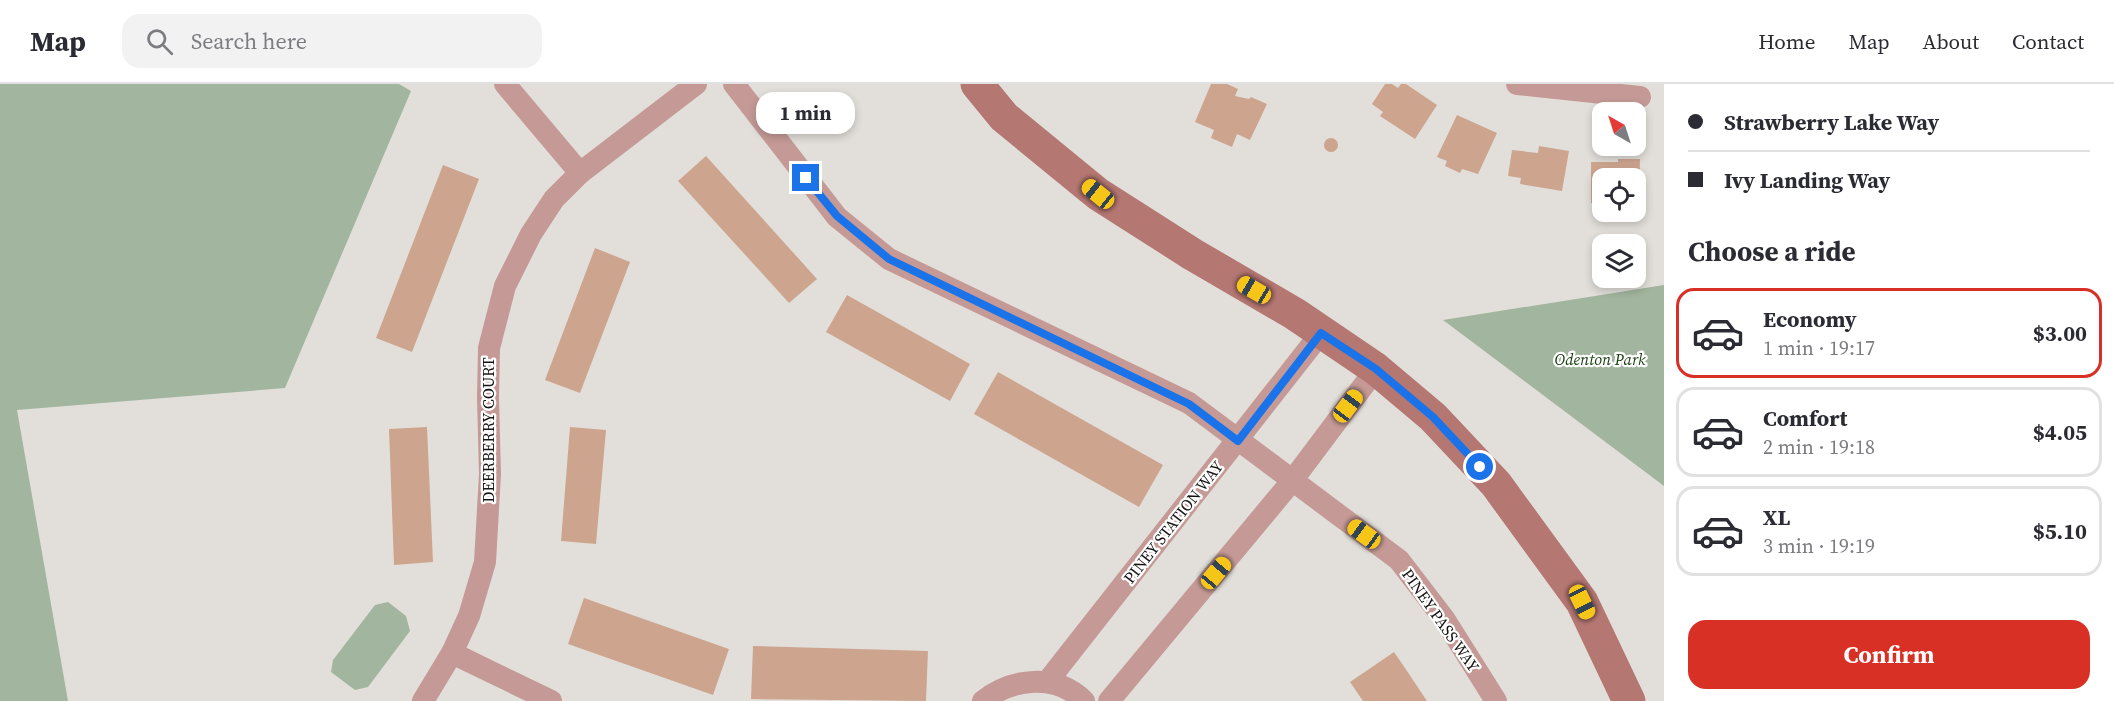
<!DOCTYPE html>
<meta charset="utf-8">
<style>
body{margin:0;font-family:"Source Serif 4",serif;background:#f2f2f3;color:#2b2b33;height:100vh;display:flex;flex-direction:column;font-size:22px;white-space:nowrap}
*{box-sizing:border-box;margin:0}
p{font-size:20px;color:#7c7c81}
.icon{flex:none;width:33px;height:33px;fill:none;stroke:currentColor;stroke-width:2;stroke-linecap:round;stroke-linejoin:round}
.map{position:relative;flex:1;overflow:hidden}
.drawer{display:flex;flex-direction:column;background:#fff;width:450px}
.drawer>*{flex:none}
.hud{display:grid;align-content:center;height:132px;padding:0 24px;background:#fff}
.needle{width:39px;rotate:321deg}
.buttons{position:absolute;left:1592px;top:18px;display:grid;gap:12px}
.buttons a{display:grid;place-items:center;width:54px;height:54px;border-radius:12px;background:#fff;box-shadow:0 3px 9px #0003;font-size:30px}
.end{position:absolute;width:27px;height:27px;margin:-14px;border:8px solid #1a73e8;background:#fff;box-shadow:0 0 0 3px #fff}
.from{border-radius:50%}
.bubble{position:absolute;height:42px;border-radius:18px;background:#fff;box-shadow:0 3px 9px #0003;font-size:20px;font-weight:700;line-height:42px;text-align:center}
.car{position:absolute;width:18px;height:36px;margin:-18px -9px;border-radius:8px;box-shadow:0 0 4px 2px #0007;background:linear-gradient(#f5c518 24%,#345 0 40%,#f5c518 0 76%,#345 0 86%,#f5c518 0)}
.hud b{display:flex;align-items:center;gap:21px;height:57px;font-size:22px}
.hud b+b{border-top:2px solid #e1e1e2}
.hud i{width:15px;height:15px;background:#2b2b33}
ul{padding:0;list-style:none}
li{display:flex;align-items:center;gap:18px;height:90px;margin:0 12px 9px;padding:0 12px;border:3px solid #e1e1e2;border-radius:18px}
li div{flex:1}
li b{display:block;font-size:22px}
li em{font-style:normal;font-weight:700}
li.active{border-color:#d93025}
li>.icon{width:54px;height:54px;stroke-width:1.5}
h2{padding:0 24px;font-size:27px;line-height:72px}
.button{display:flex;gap:12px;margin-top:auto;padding:12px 24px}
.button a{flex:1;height:69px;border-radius:18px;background:#d93025;color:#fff;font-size:24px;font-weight:700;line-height:69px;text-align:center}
header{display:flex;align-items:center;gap:36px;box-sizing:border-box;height:84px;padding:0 30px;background:#fff;border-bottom:2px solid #e1e1e2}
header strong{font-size:28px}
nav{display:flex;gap:33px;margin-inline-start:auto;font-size:21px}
.search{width:420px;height:54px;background:#f2f2f3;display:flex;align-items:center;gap:15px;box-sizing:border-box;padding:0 21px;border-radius:18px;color:#7c7c81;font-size:22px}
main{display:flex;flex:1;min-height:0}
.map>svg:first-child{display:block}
.green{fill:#a2b59e}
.building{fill:#cda58f}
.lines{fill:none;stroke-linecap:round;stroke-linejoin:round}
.street{stroke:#c59a96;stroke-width:22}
.secondary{stroke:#b57772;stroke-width:33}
.route{stroke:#1a73e8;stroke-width:8}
.labels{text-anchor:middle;stroke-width:4.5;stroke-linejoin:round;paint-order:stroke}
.park-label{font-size:16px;font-style:italic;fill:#143b0c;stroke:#fff}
.street-label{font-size:16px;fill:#151412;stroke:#fff}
</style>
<header>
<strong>Map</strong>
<div class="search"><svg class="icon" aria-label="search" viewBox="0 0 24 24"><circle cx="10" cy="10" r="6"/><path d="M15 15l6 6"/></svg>Search here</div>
<nav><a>Home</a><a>Map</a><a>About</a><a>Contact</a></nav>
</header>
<main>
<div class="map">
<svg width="1664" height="617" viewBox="0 0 1664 617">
<rect width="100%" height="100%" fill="#e2dfda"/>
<g class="green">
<path d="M0,0h399l12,7 -126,297 -268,22 51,291h-68z"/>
<path d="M1664,201v201l-221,-166z"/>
<path d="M388,518l18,14 4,15 -42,56 -13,3 -24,-18 2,-12 42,-55z"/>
</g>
<g class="building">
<path d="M1211,0h16l11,5 -3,7 14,3 2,-2 16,7 -17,36 -13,-6 -5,13 -21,-9 3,-8 -19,-8z"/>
<path d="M1385,0h7l6,4 3,-4h5l31,21 -22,34 -35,-23 3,-4 -11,-8z"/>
<path d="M1457,31l40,18 -19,41 -16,-5 -2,4 -15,-7 2,-5 -10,-4z"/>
<circle cx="1331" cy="61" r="7"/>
<path d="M1539,62l30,5 -7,40 -42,-7 1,-6 -13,-2 4,-26 26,3z"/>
<path d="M706,72l111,123 -28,24 -111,-122z"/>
<path d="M1618,75h22l-1,44h-4v-25h-33v26l-11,-1v-41h27z"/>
<path d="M443,81l36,14 -67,173 -36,-14z"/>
<path d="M595,164l35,14 -50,131 -35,-13z"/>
<path d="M847,211l123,69 -20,37 -124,-69z"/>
<path d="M998,288l165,93 -24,42 -165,-93z"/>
<path d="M427,343l6,135 -39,3 -5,-136z"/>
<path d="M570,343l36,3 -10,114 -35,-3z"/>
<path d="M584,514l145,51 -16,46 -145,-51z"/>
<path d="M753,562l175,5 -2,50 -175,-2z"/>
<path d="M1394,568l13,19 20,30h-64l-13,-19z"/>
</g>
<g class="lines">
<g class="street">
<path d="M505,0l75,89"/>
<path d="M734,0l103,133 52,42 300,144 210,157 46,60 51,81"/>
<path d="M1517,0l123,13"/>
<path d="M452,569l99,48"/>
<path d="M1047,598l274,-349"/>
<path d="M423,617l29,-48 17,-37 16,-54 5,-88 -2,-76 1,-50 16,-62 26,-52 23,-35 26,-26 116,-89"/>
<path d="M983,617c29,-23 73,-28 101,0"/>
<path d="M1109,617l183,-220 84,-112"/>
</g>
<path class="secondary" d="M977,0l27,33 94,77 94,60 103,60 81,55 57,48 63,67 86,118 47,99"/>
</g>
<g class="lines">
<path class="route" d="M806,94l31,38 52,43 300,145 49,37 83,-108 55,36 57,48 47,50"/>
</g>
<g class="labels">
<g class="park-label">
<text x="1600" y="281">Odenton Park</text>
</g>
<g class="street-label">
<text transform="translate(488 346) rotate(-90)" y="6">DEERBERRY COURT</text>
<text transform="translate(1173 438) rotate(-52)" y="6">PINEY STATION WAY</text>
<text transform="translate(1441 536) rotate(55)" y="6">PINEY PASS WAY</text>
</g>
</g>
</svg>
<div class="buttons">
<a><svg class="needle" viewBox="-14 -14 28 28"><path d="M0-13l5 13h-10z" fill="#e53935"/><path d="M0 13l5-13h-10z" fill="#7c7c81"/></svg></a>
<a><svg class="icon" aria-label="locate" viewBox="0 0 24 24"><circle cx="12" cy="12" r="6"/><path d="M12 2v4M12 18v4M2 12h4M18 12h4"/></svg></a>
<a><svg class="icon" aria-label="layers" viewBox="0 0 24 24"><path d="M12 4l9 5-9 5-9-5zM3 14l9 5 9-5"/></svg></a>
</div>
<i class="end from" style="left:1480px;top:383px"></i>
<i class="end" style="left:806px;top:94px"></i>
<div class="bubble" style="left:756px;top:8px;width:99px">1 min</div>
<i class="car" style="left:1098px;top:110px;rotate:309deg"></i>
<i class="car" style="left:1254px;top:206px;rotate:300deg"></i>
<i class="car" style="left:1348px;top:322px;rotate:37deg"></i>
<i class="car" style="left:1364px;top:450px;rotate:306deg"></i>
<i class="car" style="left:1216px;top:489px;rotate:40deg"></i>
<i class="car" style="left:1582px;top:518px;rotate:154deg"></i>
</div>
<section class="drawer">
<div class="hud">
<b><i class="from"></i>Strawberry Lake Way</b>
<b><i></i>Ivy Landing Way</b>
</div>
<h2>Choose a ride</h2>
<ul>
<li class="active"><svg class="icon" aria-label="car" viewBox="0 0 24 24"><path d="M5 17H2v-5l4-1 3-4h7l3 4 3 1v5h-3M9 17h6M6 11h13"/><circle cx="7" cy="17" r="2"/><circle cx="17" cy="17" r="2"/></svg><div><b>Economy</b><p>1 min · 19:17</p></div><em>$3.00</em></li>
<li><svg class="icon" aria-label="car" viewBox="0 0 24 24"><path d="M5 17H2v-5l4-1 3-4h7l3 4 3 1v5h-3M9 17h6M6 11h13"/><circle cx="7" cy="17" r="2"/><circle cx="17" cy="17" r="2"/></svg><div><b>Comfort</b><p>2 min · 19:18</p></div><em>$4.05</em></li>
<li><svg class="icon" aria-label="car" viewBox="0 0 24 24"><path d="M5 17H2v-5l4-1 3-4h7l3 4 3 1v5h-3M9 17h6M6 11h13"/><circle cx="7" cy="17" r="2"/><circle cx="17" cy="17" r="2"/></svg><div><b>XL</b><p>3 min · 19:19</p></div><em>$5.10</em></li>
</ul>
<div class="button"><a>Confirm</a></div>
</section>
</main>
